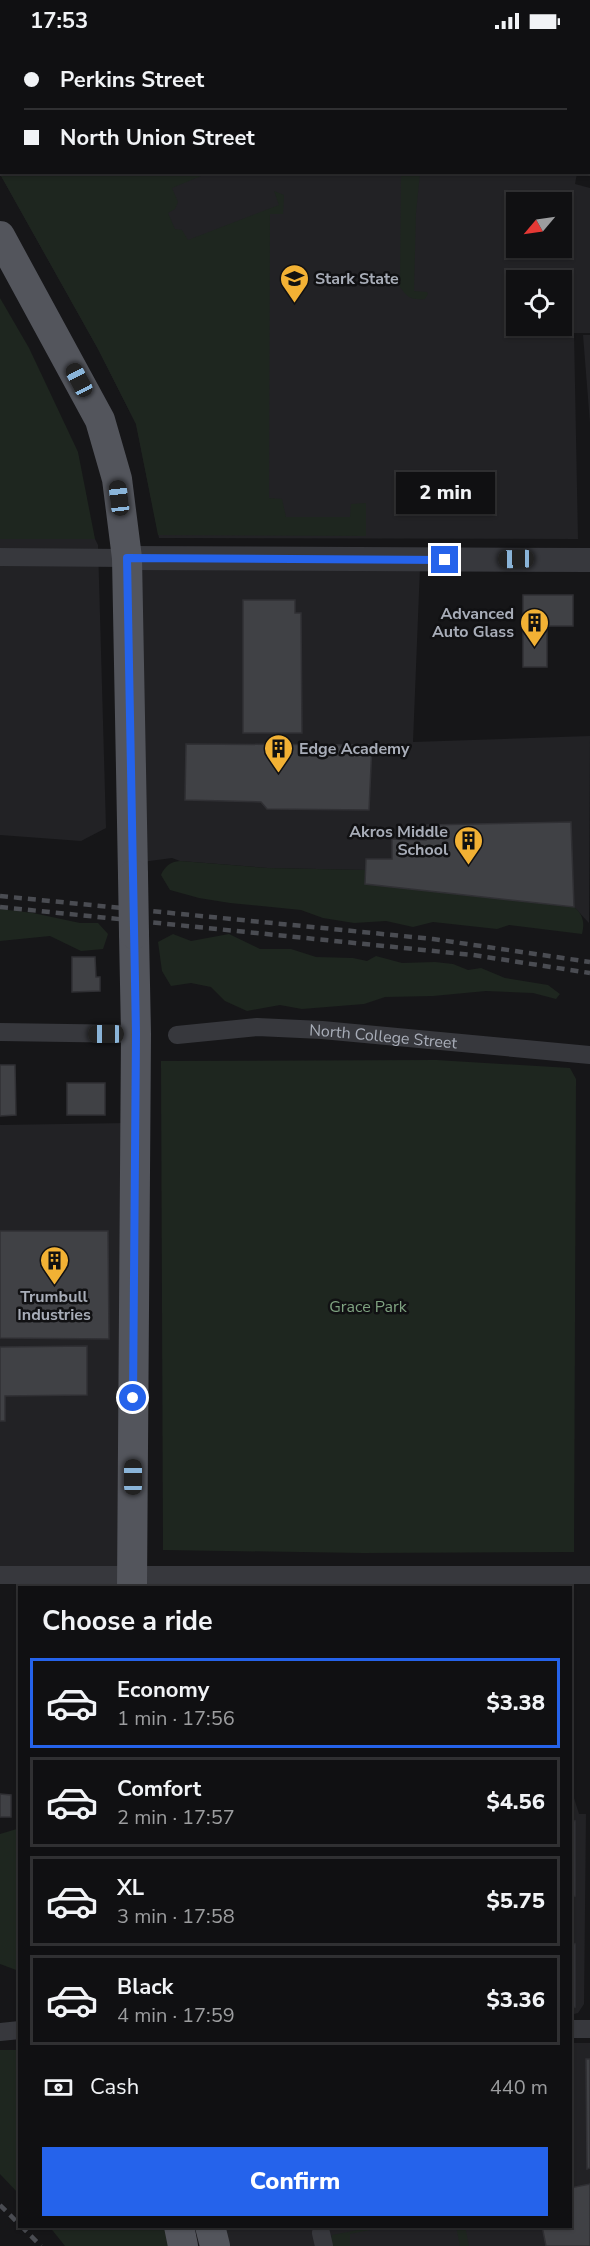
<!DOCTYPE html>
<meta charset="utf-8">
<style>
body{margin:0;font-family:"Nunito Sans",sans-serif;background:#19191b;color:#f1f3f6;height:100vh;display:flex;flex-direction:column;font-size:22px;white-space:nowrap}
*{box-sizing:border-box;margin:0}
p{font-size:20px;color:#9c9d9f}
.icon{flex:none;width:33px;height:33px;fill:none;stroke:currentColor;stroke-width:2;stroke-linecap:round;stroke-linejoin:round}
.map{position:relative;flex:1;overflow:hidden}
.sheet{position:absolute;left:18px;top:1544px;width:554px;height:642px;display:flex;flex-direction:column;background:#101012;border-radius:0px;box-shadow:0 2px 4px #0004,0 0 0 2px #303032}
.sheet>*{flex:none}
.banner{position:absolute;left:0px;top:0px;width:591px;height:132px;box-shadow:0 2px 4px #0004,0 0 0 2px #303032;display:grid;align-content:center;height:132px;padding:0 24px;background:#101012}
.needle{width:39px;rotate:241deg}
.tools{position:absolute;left:506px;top:150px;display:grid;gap:12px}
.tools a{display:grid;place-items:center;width:66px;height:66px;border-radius:0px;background:#101012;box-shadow:0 2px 4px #0004,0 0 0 2px #303032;font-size:30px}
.end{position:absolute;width:27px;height:27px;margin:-14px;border:8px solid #2563eb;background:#fff;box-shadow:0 0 0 3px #fff}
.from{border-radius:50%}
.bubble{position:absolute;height:42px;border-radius:0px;background:#101012;box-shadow:0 2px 4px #0004,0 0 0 2px #303032;font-size:20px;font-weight:800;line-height:42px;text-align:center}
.car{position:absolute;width:18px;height:36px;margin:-18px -9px;border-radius:8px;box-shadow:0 0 4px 2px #0007;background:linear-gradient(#222 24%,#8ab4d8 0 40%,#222 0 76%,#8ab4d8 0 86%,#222 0)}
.banner b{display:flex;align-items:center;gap:21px;height:57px;font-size:22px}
.banner b+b{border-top:2px solid #303032}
.banner i{width:15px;height:15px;background:#f1f3f6}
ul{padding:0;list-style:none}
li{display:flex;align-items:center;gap:18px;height:90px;margin:0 12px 9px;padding:0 12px;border:3px solid #303032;border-radius:0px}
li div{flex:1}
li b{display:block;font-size:22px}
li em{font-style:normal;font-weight:800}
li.current{border-color:#2563eb}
li>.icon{width:54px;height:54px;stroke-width:1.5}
h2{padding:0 24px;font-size:27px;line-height:72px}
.pay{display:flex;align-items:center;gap:15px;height:66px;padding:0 24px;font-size:22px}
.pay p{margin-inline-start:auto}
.cta{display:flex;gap:12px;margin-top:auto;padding:12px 24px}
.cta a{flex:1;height:69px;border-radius:0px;background:#2563eb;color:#fff;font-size:24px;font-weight:800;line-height:69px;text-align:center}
.status{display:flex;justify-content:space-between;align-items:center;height:42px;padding:0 30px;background:#101012;direction:ltr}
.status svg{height:16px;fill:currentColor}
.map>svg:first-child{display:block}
.built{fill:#222225;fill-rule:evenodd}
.green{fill:#1e261f}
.building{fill:#404145;stroke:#303034;stroke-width:1.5}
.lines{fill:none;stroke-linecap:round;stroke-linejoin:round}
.minor{stroke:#37383d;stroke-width:18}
.tertiary{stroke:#37383d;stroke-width:24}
.primary{stroke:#53555c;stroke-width:30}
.rail{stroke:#4a4c52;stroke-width:4.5;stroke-dasharray:8 6;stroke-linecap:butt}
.primary-bridge{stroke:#53555c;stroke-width:30}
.route{stroke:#2563eb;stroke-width:8}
.labels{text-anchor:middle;stroke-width:5;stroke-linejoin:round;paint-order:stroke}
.poi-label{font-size:16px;font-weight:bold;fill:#a8adb8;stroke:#111113;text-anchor:start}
.street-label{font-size:16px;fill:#a8adb8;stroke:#111113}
.park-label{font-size:16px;fill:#7fa381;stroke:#111113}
</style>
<div class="status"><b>17:53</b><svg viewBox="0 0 49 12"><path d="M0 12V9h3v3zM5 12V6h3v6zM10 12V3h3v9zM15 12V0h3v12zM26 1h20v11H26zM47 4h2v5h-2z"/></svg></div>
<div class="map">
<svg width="590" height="2204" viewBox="0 0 590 2204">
<rect width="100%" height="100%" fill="#161618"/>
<g class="built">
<path d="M97,0h493v67v-65h-497z"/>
<path d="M1,39l1,91 575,1 -2,11 15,4v145h-16l4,206 -419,-1 -23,-114 -38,-75 -98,-175zM516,160h45v46h-45zM516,238h45v46h-45z"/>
<path d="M583,293h7v88z"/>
<path d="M0,497h95l3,6 8,283 -25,13 -81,-6z"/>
<path d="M132,523l288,2 -7,175 177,-6 -1,187 -15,-16 -209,-23v-14l-98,-2 -87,-7 -8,-3 -30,4z"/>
<path d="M128,1081l-4,446h-124v-444z"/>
<path d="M570,1756h4l5,16h7l-2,190 -6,9 -8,2z"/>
<path d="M570,2001h20v203h-372l-4,-20h356z"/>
</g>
<g class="green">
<path d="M97,0h132l-136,2z"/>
<path d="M1,39l1,91 206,1 -36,15 6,14 -3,7 -7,4 7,16 7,1 6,10 91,-35 -5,-14 10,4 -1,19h-13l-1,284 13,1 4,18h64l1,-13 15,-1v33l-208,-1 -22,-111 -38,-75 -98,-175z"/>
<path d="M401,131h19l-4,40 -2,78 13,1 1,2 -3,5c-14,1 -17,-1 -25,-12z"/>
<path d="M0,256l29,50 49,104 17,87h-95z"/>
<path d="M180,819l87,7 99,2 -1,14 209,23c9,7 11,16 8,27l-73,-9 -12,4 -64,-7 -20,5 -27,-6 -32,2 -31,-5 -22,-8 -71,-7 -31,-5 -29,-8 -9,-15c4,-9 9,-13 19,-14z"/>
<path d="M0,867l33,4 47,10h18l10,11 -5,15 -22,2 -31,-15 -50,5z"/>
<path d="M173,892l18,7 38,-7 31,15h31l25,8 37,1 14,3 9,-5 26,7 33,-1 18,2 15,6 13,-2 24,10 43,7 12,9 -4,5 -23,-6 -47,-2 -53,5 -48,1 -21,7 -62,5 -22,-4 -33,6 -22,-10 -14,-14 -20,-4 -20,3 -9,-15 -4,-29z"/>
<path d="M436,1018l134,8 6,11 -2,473 -211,1 -200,-3 -2,-489z"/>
<path d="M20,1786v143h-1l-19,-7v-130z"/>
<path d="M0,2008h19v144l-19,-20z"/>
<path d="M49,2184h118l4,20h-106z"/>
<path d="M378,2184h12l-40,8v12h-20l2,-11z"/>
<path d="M456,2184h9l4,20h-9z"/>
</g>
<g class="building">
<path d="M228,0h43l1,2h-48z"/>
<path d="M523,553h50v31h-26v41h-24z"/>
<path d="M243,558h52v13h6l1,120h-59z"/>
<path d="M186,702l186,1 -3,65 -102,-1 -6,-7 -76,-2z"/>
<path d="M571,780l3,85 -209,-23 1,-25h26v-20l34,1 1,-15z"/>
<path d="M72,915h23l1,20h4v14l-28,1z"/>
<path d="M0,1023h15l1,50 -16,1z"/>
<rect x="67" y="1041" width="38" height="32"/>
<path d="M0,1189h108l1,108 -109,-1z"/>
<path d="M87,1304v49l-82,1v25h-5v-74z"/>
<path d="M0,1752l11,1v22h-11z"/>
<rect x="570" y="1779" width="5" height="75"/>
<rect x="570" y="1902" width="5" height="63"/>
<path d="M586,2017h4v109l-3,1z"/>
<path d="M590,2142v62h-44l-4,-20h28v-38z"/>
</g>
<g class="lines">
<g class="minor">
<path d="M0,515l127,1"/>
<path d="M0,990l136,2"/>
<path id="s1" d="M177,993l80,-8 65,3 268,25"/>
<path d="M0,1533h590"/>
<path d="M570,1987h20"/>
<path d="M0,1990l20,-2"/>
<path d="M321,2191l3,13"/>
</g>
<path class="tertiary" d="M127,516l463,2"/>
<g class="primary">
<path d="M0,194l100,184 17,59 10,79 6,317"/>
<path d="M132,1545l4,-553 -2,-100"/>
<path d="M179,2184l4,20"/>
<path d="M210,2184l5,20"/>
</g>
<g class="rail">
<path d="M0,854l433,43 157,23"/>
<path d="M0,865l473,48 117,18"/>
<path d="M0,2163l20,20"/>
<path d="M21,2184l20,20"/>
</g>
<path class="primary-bridge" d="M133,833l1,59"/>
</g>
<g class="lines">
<path class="route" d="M133,1356l3,-364 -9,-476 318,2"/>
</g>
<defs>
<symbol id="university-pin" viewBox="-11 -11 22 30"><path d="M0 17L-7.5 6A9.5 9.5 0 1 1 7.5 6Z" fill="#f2b134" stroke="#111113"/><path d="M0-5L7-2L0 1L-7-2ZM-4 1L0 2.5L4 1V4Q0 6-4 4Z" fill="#111"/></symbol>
<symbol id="building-pin" viewBox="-11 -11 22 30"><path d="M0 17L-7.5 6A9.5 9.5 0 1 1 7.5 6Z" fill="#f2b134" stroke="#111113"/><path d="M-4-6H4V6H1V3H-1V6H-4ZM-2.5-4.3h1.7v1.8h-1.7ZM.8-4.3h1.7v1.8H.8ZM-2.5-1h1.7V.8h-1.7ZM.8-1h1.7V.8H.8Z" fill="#111"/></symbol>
</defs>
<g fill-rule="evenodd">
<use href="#university-pin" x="278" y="220" width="33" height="45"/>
<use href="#building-pin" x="518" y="564" width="33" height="45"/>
<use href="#building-pin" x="262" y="690" width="33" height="45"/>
<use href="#building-pin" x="452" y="782" width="33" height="45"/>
<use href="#building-pin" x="38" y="1202" width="33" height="45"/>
</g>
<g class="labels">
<g class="poi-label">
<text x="315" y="242">Stark State</text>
<text x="514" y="577" text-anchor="end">Advanced<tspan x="514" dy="18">Auto Glass</tspan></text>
<text x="299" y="712">Edge Academy</text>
<text x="448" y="795" text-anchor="end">Akros Middle<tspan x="448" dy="18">School</tspan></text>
<text x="54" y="1260" text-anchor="middle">Trumbull<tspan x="54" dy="18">Industries</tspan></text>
</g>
<g class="street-label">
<text dy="6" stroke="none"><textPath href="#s1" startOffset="207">North College Street</textPath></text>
</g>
<g class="park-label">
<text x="368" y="1270">Grace Park</text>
</g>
</g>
</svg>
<div class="tools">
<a><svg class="needle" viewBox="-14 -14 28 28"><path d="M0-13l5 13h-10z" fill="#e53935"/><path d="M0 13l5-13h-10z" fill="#9c9d9f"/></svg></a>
<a><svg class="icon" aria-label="locate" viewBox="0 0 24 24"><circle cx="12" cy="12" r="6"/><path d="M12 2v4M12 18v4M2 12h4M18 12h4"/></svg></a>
</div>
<i class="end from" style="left:133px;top:1356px"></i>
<i class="end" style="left:445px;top:518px"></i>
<div class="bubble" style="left:396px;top:430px;width:99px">2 min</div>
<i class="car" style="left:79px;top:338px;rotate:332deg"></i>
<i class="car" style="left:119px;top:456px;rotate:353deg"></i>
<i class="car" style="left:516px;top:517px;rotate:269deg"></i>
<i class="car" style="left:106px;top:992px;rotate:270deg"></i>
<i class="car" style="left:133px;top:1435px;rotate:0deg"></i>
<div class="banner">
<b><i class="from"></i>Perkins Street</b>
<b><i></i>North Union Street</b>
</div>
<section class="sheet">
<h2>Choose a ride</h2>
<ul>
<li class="current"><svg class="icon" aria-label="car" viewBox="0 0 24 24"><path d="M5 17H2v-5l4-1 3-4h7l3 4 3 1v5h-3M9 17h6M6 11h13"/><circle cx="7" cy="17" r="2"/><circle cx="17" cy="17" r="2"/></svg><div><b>Economy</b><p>1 min · 17:56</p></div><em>$3.38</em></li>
<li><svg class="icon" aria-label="car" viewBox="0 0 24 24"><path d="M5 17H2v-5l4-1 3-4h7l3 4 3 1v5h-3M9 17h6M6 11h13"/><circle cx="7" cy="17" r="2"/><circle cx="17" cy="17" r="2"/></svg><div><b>Comfort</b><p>2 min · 17:57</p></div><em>$4.56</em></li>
<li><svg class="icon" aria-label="car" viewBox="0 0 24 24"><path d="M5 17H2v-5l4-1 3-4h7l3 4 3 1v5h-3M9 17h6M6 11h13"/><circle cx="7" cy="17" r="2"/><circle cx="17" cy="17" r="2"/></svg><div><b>XL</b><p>3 min · 17:58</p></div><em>$5.75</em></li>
<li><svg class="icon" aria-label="car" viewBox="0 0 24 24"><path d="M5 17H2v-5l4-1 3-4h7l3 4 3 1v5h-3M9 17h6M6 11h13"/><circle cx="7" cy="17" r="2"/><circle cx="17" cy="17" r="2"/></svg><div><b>Black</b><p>4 min · 17:59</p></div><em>$3.36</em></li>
</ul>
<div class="pay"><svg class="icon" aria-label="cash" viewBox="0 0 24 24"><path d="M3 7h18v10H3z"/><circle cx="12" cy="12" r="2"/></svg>Cash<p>440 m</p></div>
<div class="cta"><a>Confirm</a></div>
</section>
</div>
